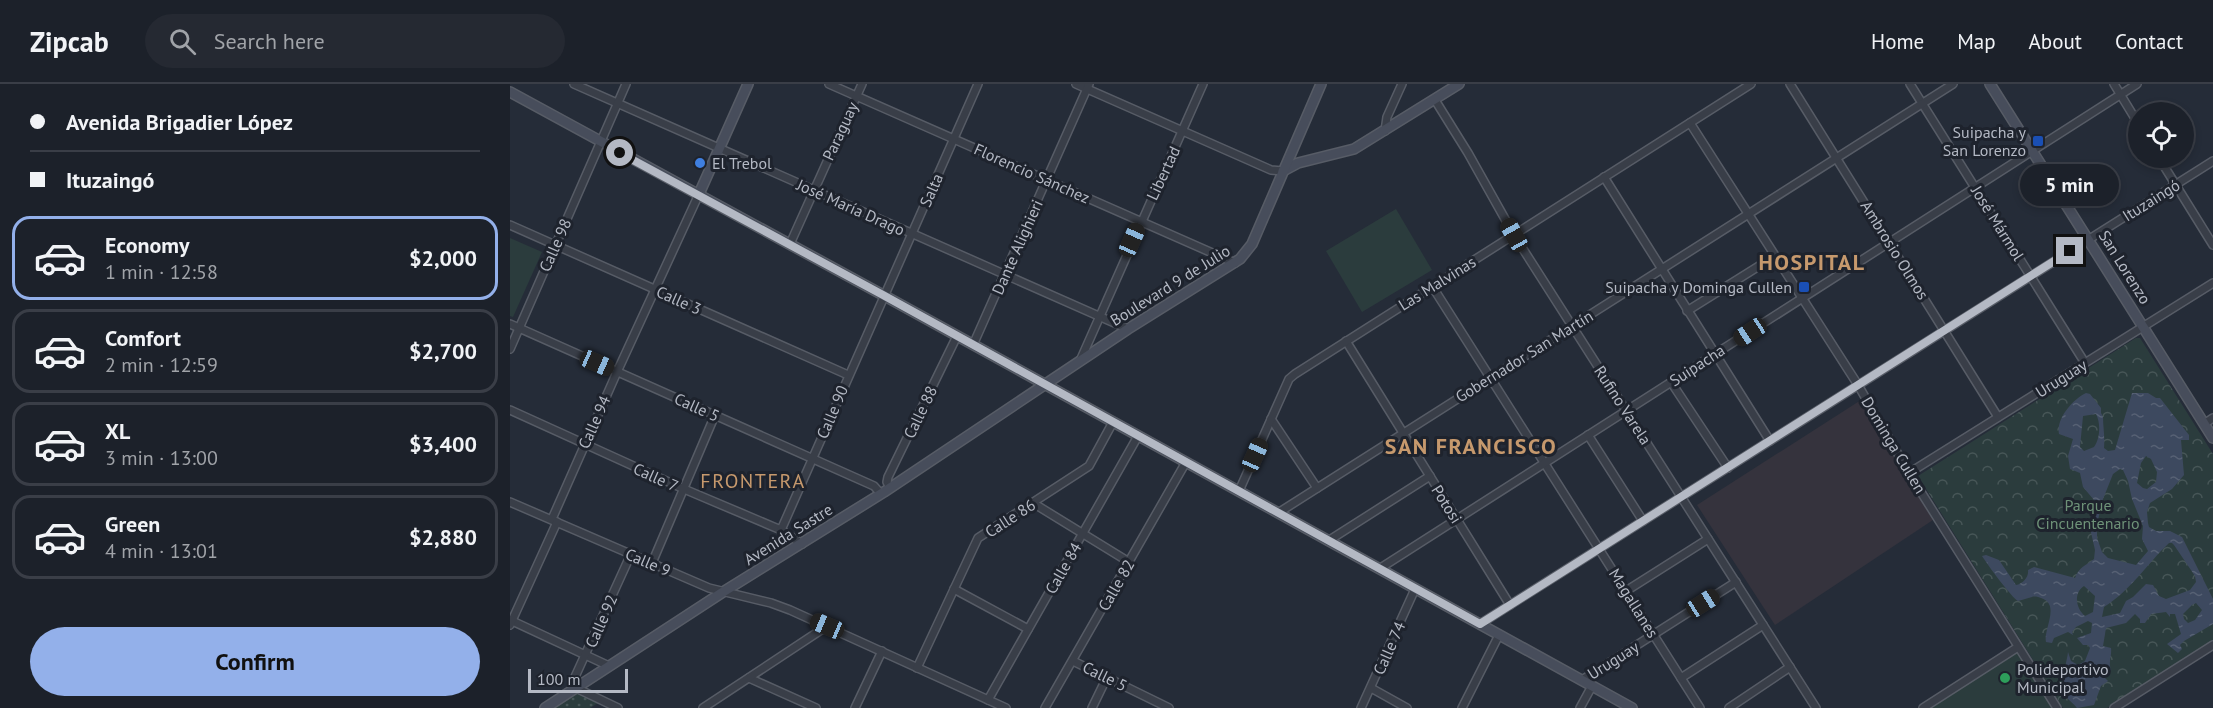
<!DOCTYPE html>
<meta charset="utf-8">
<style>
body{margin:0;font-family:"PT Sans",sans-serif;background:#252932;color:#f1f3f6;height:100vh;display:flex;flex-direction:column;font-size:22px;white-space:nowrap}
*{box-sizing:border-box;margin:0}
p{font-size:20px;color:#a0a3a8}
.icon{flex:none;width:33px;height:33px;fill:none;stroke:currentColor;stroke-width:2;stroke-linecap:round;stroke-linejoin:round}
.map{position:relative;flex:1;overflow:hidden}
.details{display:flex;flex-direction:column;background:#1c212a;width:510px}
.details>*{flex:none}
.guide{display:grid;align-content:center;height:132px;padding:0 30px;background:#1c212a}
.buttons{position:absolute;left:1618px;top:18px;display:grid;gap:12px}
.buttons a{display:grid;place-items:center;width:66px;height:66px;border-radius:50%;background:#1c212a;box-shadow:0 3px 9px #0003,0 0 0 2px #3a3e47;font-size:30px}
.scale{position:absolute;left:18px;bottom:15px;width:100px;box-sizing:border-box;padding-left:6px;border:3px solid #b4b9c4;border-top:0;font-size:16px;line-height:21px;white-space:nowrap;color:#b4b9c4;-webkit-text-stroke:4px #1e232d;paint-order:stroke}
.end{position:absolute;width:27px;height:27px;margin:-14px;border:8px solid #b4b9c4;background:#111;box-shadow:0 0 0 3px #111}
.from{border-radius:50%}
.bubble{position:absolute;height:42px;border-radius:21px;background:#1c212a;box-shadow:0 3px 9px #0003,0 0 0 2px #3a3e47;font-size:20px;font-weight:700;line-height:42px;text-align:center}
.car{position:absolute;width:18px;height:36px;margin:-18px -9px;border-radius:8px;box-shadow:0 0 4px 2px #0007;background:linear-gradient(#222 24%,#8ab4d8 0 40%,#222 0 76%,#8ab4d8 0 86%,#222 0)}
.guide b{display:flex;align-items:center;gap:21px;height:57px;font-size:22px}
.guide b+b{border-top:2px solid #3a3e47}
.guide i{width:15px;height:15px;background:#f1f3f6}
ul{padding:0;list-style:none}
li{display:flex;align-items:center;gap:18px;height:84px;margin:0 12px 9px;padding:0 18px;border:3px solid #3a3e47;border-radius:18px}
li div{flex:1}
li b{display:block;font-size:22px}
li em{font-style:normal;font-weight:700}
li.current{border-color:#93b0ea}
li>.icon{width:54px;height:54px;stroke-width:1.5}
.action{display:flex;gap:12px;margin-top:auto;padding:12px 30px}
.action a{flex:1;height:69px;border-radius:36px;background:#93b0ea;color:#111;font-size:24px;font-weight:700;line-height:69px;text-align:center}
header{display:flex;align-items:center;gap:36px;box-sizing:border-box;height:84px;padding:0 30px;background:#1c212a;border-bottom:2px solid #3a3e47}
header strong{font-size:28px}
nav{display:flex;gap:33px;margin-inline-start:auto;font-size:21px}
.search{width:420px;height:54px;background:#252932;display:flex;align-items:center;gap:15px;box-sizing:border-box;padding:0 21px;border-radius:33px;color:#a0a3a8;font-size:22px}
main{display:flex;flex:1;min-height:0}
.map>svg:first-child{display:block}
.medical{fill:#35333d}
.grass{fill:url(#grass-dots)}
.forest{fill:url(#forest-crowns)}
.garden{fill:#2b3c3d}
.water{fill:url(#water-ripples);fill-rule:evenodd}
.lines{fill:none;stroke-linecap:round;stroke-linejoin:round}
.street-casing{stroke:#575c66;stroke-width:10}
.secondary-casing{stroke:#575c66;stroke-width:12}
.street{stroke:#393e48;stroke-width:7}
.secondary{stroke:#474d5b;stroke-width:9}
.route{stroke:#b4b9c4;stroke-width:8}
.transit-dot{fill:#1a4fb4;stroke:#1e232d;stroke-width:2}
.shop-dot{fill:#3f7fe0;stroke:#1e232d;stroke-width:2}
.leisure-dot{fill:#2e9e5b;stroke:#1e232d;stroke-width:2}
.labels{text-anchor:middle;stroke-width:6;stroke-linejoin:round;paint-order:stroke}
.street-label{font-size:16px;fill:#b4b9c4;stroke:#1e232d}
.poi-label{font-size:16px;fill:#b4b9c4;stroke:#1e232d;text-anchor:end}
.park-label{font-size:16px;fill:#6e9278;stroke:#1e232d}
.quarter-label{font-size:20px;letter-spacing:1.5px;fill:#c6996d;stroke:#1e232d}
.district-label{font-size:22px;font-weight:bold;letter-spacing:1.5px;fill:#c6996d;stroke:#1e232d}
</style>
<header>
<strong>Zipcab</strong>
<div class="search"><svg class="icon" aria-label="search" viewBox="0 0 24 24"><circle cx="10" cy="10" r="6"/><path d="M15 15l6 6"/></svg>Search here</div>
<nav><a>Home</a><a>Map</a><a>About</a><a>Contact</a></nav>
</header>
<main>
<section class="details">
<div class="guide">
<b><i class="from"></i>Avenida Brigadier López</b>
<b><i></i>Ituzaingó</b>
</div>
<ul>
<li class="current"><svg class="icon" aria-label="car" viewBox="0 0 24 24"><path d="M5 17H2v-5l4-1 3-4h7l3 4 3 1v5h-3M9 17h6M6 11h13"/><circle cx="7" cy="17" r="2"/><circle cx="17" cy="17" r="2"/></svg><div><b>Economy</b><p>1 min · 12:58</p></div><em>$2,000</em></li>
<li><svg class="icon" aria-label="car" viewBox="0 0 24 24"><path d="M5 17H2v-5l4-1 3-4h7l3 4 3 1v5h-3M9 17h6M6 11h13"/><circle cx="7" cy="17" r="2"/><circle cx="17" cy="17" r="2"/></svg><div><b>Comfort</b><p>2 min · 12:59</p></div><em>$2,700</em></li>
<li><svg class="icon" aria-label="car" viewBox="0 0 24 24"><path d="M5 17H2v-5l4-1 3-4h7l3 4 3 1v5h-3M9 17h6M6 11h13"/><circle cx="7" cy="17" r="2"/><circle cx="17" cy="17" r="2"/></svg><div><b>XL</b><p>3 min · 13:00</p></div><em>$3,400</em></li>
<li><svg class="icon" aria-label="car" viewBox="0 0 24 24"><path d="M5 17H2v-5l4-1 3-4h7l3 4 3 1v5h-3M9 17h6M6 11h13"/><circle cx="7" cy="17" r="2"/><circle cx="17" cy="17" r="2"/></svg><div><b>Green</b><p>4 min · 13:01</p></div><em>$2,880</em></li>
</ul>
<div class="action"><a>Confirm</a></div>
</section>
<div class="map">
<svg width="1703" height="624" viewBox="0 0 1703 624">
<defs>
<pattern id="grass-dots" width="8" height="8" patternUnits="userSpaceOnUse" patternTransform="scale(1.5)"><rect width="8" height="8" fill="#2b3c3d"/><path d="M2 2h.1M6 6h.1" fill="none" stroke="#475657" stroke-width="1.8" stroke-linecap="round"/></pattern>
<pattern id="forest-crowns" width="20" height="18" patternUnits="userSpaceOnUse" patternTransform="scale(1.5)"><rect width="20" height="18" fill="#2b3c3d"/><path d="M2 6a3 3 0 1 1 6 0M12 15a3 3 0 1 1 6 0" fill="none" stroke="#475657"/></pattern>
<pattern id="water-ripples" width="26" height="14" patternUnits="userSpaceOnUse" patternTransform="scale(1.5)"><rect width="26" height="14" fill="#3d495f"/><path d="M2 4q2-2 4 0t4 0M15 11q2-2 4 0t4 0" fill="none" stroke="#576174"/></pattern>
</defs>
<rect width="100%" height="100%" fill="#252c38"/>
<path class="medical" d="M1351,316l72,120 -158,105 -78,-120z"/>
<path class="grass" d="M67,609l21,10 -8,5h-36z"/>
<path class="forest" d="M1626,254h4l73,116v187l-106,67h-44l-145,-232z"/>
<g class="garden">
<path d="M886,125l36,61 -70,42 -36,-61z"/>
<path d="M0,154l32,14 -29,65 -3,-1z"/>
<path d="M1508,563l39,61h-132z"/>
</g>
<path class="water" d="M1576,309l4,1 11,14v5l2,4c0,10 2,19 1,31l4,3 7,-1 17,-57h16l8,5h4l29,37v5h-8l3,35 -12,14 -22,14 -3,9 1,11 1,4 7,4h14l12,6 31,62v25l-29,17 -4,4 2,4 -4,4 -11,-9 14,-10 -6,-20h-5v3l-4,-5 -15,2 -6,9h-5v-4l-5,-5 -9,9 -20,5 -3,18 8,2c1,8 -3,14 0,22l-5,3 -2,4 4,4 -7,5 -7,19 -17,3c-4,-5 -7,-7 -11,-11 -8,-9 1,-34 2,-45l3,9 7,4 7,-4 5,-13 -2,-3h-5l-6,-7 14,-5 1,-10 -4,-2 -12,6 -4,5 1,3 -5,-3 -14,6 -2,5 -6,-1c-3,-12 15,-38 -5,-44 -2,-1 -7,-2 -9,-1 -5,1 -9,3 -14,4 -6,-3 -31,-37 -36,-45l4,-1 13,5 17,25c7,-1 13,-8 12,-15l6,-3 41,11c4,-11 10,-12 19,-19l1,-9 -5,-22 4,-28 -11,-13 -3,-14 -10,-4 -2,-13 5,-17 -14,-5c-3,-15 13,-34 27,-41zM1586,330c5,9 4,25 -2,33l-10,4 -4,-4 3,-31zM1636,372l5,3 6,13 -1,10 -9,7 -4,-1 -6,-5 4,-20zM1610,385l3,1 5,11 4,18 11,27 -1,13 6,12 -12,14 -28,-7 -6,-6 -5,-14v-14l6,-25 10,-25zM1659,459h3l2,2 21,31 1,6 -6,8 -24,9 -7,-3 -6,-11 -7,-1 -13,13 -7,4 -6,12 -18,4 2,-10c27,-17 42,-42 65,-64zM1574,502l11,10 -2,16 -8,4c-9,-7 -12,-23 -1,-30zM1686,519l6,7 -7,10 -7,3 -4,-4 -1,-5 9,-9z"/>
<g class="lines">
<defs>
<g id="street">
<path d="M64,0l554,245"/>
<path d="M319,0l406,179"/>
<path d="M566,0l195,86 12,1"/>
<path d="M1280,0l208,333"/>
<path d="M1400,0l175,279"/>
<path d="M1604,0l25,41"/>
<path d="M925,16l33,53 46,82 302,473"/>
<path d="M1180,39l168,262 51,88 148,235"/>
<path d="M875,47l2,-14 15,-33"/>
<path d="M1649,74l54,87"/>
<path d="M1094,93l166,264"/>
<path d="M0,141l338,150"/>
<path d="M280,160l72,-160"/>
<path d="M922,202l268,422"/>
<path d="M1177,227l88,-55"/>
<path d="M0,240l364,162 7,8"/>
<path d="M836,257l164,264"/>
<path d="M463,261l116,-261"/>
<path d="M0,265l116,-265"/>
<path d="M570,277l123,-277"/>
<path d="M1161,298l57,86"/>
<path d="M0,326l174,79 97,41 21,14"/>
<path d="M761,335l46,69"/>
<path d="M1694,340l9,-6"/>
<path d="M1078,351l55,86"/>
<path d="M1399,389l304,-190"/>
<path d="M380,404l-3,-6 1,-5 69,-141"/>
<path d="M729,407l50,-112 6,-5 456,-290"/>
<path d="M0,418l199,86 62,15 19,7 216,98"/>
<path d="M523,419l96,59"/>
<path d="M768,429l675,-429"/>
<path d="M42,435l65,-147 82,-178"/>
<path d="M271,446l197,-446"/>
<path d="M818,457l102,-65"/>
<path d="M142,479l63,-148"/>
<path d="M869,485l758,-485"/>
<path d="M444,505l74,40"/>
<path d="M1116,507l82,-52"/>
<path d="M0,536l99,46"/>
<path d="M970,540l733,-463"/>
<path d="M0,541l47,-103"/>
<path d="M563,577l96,47"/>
<path d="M407,584l61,-130 111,-72 24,-44"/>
<path d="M239,594l67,30"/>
<path d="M1171,594l82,-53"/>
<path d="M1072,596l154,-98"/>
<path d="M861,604l36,20"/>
<path d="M478,616l150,-264"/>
<path d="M108,624l-42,-20 -2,-9 57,-125"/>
<path d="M193,624l124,-82"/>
<path d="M345,624l27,-57"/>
<path d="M535,624l141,-246"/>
<path d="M582,624l15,-31"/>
<path d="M851,624l54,-119"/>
<path d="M952,624l37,-73"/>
<path d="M1070,624l12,-22"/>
<path d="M1219,624l61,-41"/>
<path d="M1413,624l95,-61"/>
<path d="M1604,624l99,-63"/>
</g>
<g id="secondary">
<path d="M1480,0l223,354"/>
<path d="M0,8l373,203 749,413"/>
<path d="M773,87l15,-8 56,-14 105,-65"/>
<path d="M189,110l49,-110"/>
<path d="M35,624l178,-116 161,-100 244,-163 112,-70 12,-15 69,-160"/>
</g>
</defs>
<use href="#street" class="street-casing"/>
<use href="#secondary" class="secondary-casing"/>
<use href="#street" class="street"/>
<use href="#secondary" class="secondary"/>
</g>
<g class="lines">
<path class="route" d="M110,69l263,142 597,329 590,-373"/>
</g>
<g class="transit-dot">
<rect x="1522" y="51" width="12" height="12" rx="3"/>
<rect x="1288" y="197" width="12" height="12" rx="3"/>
</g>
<circle class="shop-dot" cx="190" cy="79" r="6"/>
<circle class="leisure-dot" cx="1495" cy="594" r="6"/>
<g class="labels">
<g class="street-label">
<text transform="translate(330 47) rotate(-65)" y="6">Paraguay</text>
<text transform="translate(522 89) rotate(24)" y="6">Florencio Sánchez</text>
<text transform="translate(653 89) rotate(-65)" y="6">Libertad</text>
<text transform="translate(421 106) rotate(-66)" y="6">Salta</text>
<text transform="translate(1641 116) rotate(-32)" y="6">Ituzaingó</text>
<text transform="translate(341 123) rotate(24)" y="6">José María Drago</text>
<text transform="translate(1488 139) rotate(58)" y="6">José Mármol</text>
<text transform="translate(45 161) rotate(-66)" y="6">Calle 98</text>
<text transform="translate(507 163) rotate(-66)" y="6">Dante Alighieri</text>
<text transform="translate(1385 166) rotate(58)" y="6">Ambrosio Olmos</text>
<text transform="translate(1615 183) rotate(58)" y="6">San Lorenzo</text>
<text transform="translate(927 199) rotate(-32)" y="6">Las Malvinas</text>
<text transform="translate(660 201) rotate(-32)" y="6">Boulevard 9 de Julio</text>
<text transform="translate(169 216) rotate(24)" y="6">Calle 3</text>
<text transform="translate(1014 272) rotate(-32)" y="6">Gobernador San Martín</text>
<text transform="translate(1187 281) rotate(-33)" y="6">Suipacha</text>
<text transform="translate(1551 294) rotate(-32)" y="6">Uruguay</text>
<text transform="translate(1113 321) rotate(57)" y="6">Rufino Varela</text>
<text transform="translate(187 323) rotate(24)" y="6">Calle 5</text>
<text transform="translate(322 328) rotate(-67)" y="6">Calle 90</text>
<text transform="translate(410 328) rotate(-64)" y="6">Calle 88</text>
<text transform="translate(84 338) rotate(-66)" y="6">Calle 94</text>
<text transform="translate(1384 361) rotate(59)" y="6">Dominga Cullen</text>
<text transform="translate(146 393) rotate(24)" y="6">Calle 7</text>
<text transform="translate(937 420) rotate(58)" y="6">Potosi</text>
<text transform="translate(500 434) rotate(-33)" y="6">Calle 86</text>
<text transform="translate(278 450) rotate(-32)" y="6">Avenida Sastre</text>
<text transform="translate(138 478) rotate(23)" y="6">Calle 9</text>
<text transform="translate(553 484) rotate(-60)" y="6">Calle 84</text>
<text transform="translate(606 501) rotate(-60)" y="6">Calle 82</text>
<text transform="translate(1124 519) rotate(58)" y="6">Magallanes</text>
<text transform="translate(91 537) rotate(-66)" y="6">Calle 92</text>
<text transform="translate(879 564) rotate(-66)" y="6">Calle 74</text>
<text transform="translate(1103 576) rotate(-32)" y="6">Uruguay</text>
<text transform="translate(595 592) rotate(26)" y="6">Calle 5</text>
</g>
<g class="poi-label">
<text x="1516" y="54">Suipacha y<tspan x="1516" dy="18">San Lorenzo</tspan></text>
<text x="202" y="85" text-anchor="start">El Trebol</text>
<text x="1282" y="209">Suipacha y Dominga Cullen</text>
<text x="1507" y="591" text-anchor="start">Polideportivo<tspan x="1507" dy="18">Municipal</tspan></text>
</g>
<g class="park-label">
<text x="1578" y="427">Parque<tspan x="1578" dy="18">Cincuentenario</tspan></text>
</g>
<g class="quarter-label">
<text x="243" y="404">FRONTERA</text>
</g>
<g class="district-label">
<text x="1302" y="186">HOSPITAL</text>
<text x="961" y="370">SAN FRANCISCO</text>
</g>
</g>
</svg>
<div class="buttons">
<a><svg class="icon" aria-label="locate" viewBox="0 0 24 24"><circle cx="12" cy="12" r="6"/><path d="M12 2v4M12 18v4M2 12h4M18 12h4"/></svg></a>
</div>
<div class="scale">100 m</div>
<i class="end from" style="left:110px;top:69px"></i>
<i class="end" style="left:1560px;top:167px"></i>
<div class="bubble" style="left:1510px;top:80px;width:99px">5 min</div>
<i class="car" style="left:1004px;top:151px;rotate:331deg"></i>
<i class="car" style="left:622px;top:156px;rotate:24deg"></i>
<i class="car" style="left:1240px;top:248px;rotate:237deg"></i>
<i class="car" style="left:87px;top:279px;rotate:114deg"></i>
<i class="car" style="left:745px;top:371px;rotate:24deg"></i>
<i class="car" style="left:1193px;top:519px;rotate:58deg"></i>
<i class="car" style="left:317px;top:542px;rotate:293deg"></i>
</div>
</main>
